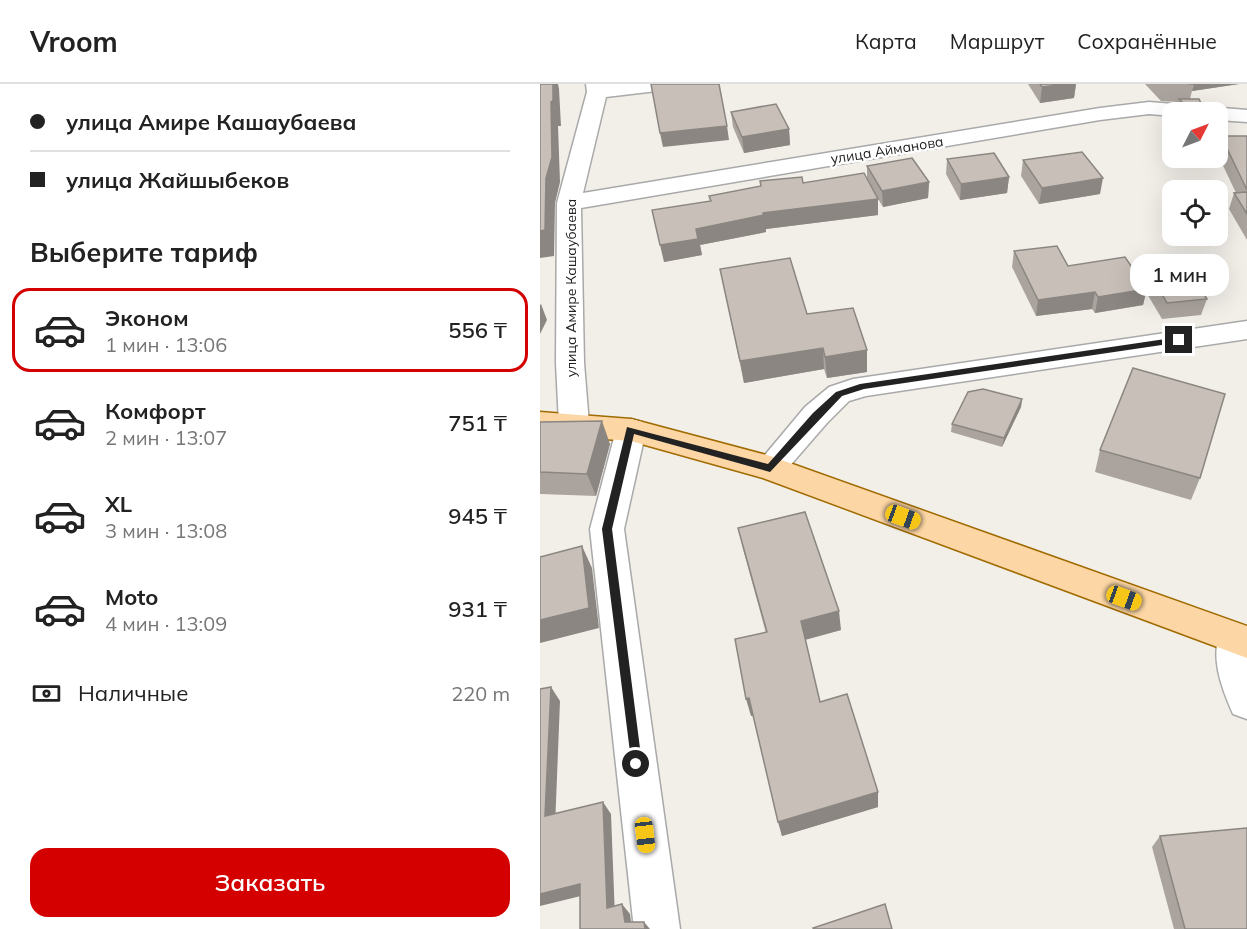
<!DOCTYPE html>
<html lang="ru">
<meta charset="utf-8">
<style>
body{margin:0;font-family:Mulish,sans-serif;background:#f2f2f2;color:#222;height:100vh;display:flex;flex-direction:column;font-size:22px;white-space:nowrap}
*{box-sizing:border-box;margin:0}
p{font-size:20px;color:#767676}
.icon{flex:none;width:33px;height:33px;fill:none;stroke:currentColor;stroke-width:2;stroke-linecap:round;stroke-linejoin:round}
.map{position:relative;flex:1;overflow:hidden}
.details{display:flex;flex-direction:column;background:#fff;width:540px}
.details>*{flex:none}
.guide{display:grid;align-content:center;height:132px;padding:0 30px;background:#fff}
.needle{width:39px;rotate:48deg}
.buttons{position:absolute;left:622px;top:18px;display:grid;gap:12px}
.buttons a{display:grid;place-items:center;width:66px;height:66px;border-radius:12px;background:#fff;box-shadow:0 6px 24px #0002;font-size:30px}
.end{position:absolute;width:27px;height:27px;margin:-14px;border:8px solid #222;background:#fff;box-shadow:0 0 0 3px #fff}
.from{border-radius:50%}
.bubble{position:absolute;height:42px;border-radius:18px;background:#fff;box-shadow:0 6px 24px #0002;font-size:20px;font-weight:600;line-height:42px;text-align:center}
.car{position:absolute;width:18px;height:36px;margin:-18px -9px;border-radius:8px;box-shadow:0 0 4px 2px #0007;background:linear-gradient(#f5c518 24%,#345 0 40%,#f5c518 0 76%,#345 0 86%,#f5c518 0)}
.guide b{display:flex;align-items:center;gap:21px;height:57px;font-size:22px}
.guide b+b{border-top:2px solid #e0e0e0}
.guide i{width:15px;height:15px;background:#222}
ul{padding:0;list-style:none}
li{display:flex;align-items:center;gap:18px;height:84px;margin:0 12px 9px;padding:0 18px;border:3px solid transparent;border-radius:18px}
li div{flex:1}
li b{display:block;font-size:22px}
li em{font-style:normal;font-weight:600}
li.current{border-color:#d40000}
li>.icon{width:54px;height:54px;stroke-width:1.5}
h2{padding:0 30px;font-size:27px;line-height:72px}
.pay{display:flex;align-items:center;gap:15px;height:66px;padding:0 30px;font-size:22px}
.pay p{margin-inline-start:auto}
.action{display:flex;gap:12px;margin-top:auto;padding:12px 30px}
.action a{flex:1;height:69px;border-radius:18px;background:#d40000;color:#fff;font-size:24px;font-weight:600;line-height:69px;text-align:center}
header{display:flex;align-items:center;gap:36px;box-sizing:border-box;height:84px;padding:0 30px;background:#fff;border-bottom:2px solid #e0e0e0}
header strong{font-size:28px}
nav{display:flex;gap:33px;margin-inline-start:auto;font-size:21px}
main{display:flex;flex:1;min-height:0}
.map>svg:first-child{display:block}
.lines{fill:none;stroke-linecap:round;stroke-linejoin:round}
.minor-casing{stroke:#a9a9a9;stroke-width:3}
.major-casing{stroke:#a06b00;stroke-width:3}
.minor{fill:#fff;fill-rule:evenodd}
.major{fill:#fcd6a4;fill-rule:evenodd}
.wall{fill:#aba49e}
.shaded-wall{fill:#8b8681}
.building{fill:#c7bfb8;stroke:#8b8681;stroke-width:1.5}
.route{fill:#222}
.labels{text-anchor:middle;stroke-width:5;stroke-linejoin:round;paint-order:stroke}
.far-street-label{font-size:14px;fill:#222;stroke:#fff}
</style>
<header>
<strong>Vroom</strong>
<nav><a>Карта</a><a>Маршрут</a><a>Сохранённые</a></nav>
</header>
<main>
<section class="details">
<div class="guide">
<b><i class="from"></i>улица Амире Кашаубаева</b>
<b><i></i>улица Жайшыбеков</b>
</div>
<h2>Выберите тариф</h2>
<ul>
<li class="current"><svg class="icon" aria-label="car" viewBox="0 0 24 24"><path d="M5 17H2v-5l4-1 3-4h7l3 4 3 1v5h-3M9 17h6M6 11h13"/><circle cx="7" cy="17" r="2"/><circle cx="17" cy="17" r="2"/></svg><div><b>Эконом</b><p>1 мин · 13:06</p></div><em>556 ₸</em></li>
<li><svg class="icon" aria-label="car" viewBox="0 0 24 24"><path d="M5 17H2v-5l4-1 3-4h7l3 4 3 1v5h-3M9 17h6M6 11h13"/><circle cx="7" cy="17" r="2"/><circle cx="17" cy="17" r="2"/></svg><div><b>Комфорт</b><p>2 мин · 13:07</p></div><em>751 ₸</em></li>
<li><svg class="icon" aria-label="car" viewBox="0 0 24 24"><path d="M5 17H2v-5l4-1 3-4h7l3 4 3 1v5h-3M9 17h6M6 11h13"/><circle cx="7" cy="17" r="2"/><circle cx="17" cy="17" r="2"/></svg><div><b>XL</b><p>3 мин · 13:08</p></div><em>945 ₸</em></li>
<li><svg class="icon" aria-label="car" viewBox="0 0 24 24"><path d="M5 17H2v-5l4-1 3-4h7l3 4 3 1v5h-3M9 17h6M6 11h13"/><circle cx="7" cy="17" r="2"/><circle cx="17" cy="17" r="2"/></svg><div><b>Moto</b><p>4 мин · 13:09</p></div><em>931 ₸</em></li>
</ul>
<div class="pay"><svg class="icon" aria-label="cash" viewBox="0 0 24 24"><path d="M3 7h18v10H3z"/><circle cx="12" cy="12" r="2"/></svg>Наличные<p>220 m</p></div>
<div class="action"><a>Заказать</a></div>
</section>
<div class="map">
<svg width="707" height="845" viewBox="0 0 707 845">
<rect width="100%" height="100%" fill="#f2efe9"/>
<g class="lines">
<defs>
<g id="minor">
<path d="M46,0h89l-3,4 -7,2 -59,7 -23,96 517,-85 49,-6 98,8v12l-29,-2v-8h-45v4l-24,-2 -49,6 -519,88 3,155 5,61 -4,8 -11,3 -11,-3 -4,-8 -3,-61 1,-160 30,-111z"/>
<path d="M707,237v18l-381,57 -17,5 -22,22 -46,53 -11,4 -11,-4 -5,-8 51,-61 24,-20 24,-8z"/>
<path d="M91,335l11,3 4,8 -22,99 56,400h-46l-44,-400 26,-99 4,-8z"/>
<path d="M695,539l12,4v92l-14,-5c-12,-27 -24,-59 -11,-86z"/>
</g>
<path id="major" d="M0,328l91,7 139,37 477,170v32l-484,-180 -132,-37 -91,-7z"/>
</defs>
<use href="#minor" class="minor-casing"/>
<use href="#major" class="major-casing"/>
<use href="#minor" class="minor"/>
<use href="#major" class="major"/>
</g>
<g class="wall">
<path d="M488,0h48l-2,14 -34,5z"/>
<path d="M605,0h94l-47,7 -2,8 15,13h-29l2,-10 -17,-1z"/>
<path d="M191,28l58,17 1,16 -46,8 -11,-26z"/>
<path d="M681,52h26v104l-18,-31 5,-16h2l-18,-38v-8z"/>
<path d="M407,75l62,18 -2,16 -47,7 -14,-26z"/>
<path d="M483,76l77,34 -61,10 -18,-28z"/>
<path d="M327,82l62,16 -1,16 -45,9 -5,-8v16l-112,14v3l-66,13 2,10 -38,7 46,-61 -1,-5 94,-13 64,-4z"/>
<path d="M474,167l54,15 74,15 4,-14 61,32 -6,16 -39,4 -16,-27 -3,13 -48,8 -3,-4 -56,7 -24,-49z"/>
<path d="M180,185l87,45 60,36v22l-40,6 -3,-9 -80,14z"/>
<path d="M482,315l-1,8 -19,40 -51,-15 1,-8z"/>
<path d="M0,338l70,22 -14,52 -56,-2z"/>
<path d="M560,366l100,28 -9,22 -96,-28z"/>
<path d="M198,444l103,102 -36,10 15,62 58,90v15l-96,29 -29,-120h-2l15,-83 -23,-84z"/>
<path d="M620,752l87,93h-73l-22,-82z"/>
</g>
<g class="shaded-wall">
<path d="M13,0h5l1,5 2,37h-3l2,56 -5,21 -1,53 -14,2v-27l6,-53 5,-76z"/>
<path d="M525,0h11l-2,14 -34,5 2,-16z"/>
<path d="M646,0h53l-47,7 2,-6z"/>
<path d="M187,42l2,14 -66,7 -3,-14z"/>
<path d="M249,45l1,16 -46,8 -2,-16z"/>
<path d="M469,93l-2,16 -47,7 1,-16z"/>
<path d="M563,94l-3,16 -61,10 3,-16z"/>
<path d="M389,98l-1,16 -45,9 -1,-16z"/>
<path d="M338,115v16l-112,14v3l-66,13 2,10 -38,7 -4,-17 36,-16 67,-16z"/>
<path d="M607,205l-4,16 -48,8 3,-16z"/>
<path d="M555,208l-3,17 -56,7 2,-16z"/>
<path d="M1,220l6,16 -7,14v-29z"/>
<path d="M283,264l1,21 -80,14 -4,-22z"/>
<path d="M327,266v22l-40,6 -2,-21z"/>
<path d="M482,315l-1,8 -19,40 2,-9z"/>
<path d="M62,337l8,23 -14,52 -9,-22z"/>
<path d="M42,462l10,22 7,60 -59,15v-23z"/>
<path d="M299,527l2,19 -37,10 -3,-19z"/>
<path d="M11,603l9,14 -5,126 -10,-11z"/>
<path d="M209,614l5,17 -3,1 -5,-17z"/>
<path d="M338,708v15l-96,29 -4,-14z"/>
<path d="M63,718l8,12 4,104 -8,-10z"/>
<path d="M40,800l9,10 -49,12v-12z"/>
<path d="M82,820l8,10 2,15 -7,-7z"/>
<path d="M104,838l6,7h-5z"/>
</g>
<g class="building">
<path d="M0,0h13v17l-2,1 1,55 -6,21 -1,52 -5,1z"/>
<path d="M111,0h68l8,42 -67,7z"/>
<path d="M500,0h25l-23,3z"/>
<path d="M639,15h20l6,13h-13z"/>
<path d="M236,20l13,25 -47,8 -11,-25z"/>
<path d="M681,52h26v54z"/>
<path d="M542,68l21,26 -61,10 -19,-28z"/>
<path d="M454,69l15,24 -48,7 -14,-25z"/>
<path d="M372,74l17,24 -47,9 -15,-25z"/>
<path d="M324,89l14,26 -115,14 1,2 -68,14 2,10 -38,6 -8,-35 59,-9 -2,-5 52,-10 -1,-5 42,-4 1,6z"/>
<path d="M707,108v22l-13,-21z"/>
<path d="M517,162l11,20 57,-9 22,32 -49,8 -3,-5 -57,8 -24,-49z"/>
<path d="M250,174l17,56 46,-6 14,42 -42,7 -2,-9 -83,13 -20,-92z"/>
<path d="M644,179l23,36 -40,4 -21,-36z"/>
<path d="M593,284l92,26 -25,84 -100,-28z"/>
<path d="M443,305l39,10 -18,39 -52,-14 16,-32z"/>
<path d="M62,337l-15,53 -47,-2v-50z"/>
<path d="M265,428l34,99 -38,10 19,81 27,-8 31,98 -100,30 -29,-124 -3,1 -11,-60 32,-7 -29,-104z"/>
<path d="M42,462l7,62 -49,12v-63z"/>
<path d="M11,603l-6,129 58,-14 4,106 15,-4 3,18h19l1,7h-65v-45l-40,10v-205z"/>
<path d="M707,744v101h-62l-25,-93z"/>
<path d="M345,820l7,25h-78l-1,-1z"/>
</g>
<path class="route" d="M639,253l3,5 -318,47 -22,7 -72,76 -136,-38 -22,95 30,235 -1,4h-9l-30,-239 25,-102 141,37 45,-51 23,-21 24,-8z"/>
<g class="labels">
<g class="far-street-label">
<text transform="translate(347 66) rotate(-9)" y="5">улица Айманова</text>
<text transform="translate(31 204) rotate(-90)" y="5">улица Амире Кашаубаева</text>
</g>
</g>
</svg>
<div class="buttons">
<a><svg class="needle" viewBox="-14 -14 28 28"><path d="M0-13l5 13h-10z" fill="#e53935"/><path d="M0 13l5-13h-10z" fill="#767676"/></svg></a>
<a><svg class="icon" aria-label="locate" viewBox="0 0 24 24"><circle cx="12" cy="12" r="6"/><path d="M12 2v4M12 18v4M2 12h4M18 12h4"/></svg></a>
</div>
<i class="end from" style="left:96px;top:680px"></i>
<i class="end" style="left:639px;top:256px"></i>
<div class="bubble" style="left:590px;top:170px;width:99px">1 мин</div>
<i class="car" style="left:363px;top:433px;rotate:110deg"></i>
<i class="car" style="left:584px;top:514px;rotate:110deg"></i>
<i class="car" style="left:105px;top:751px;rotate:173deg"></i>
</div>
</main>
